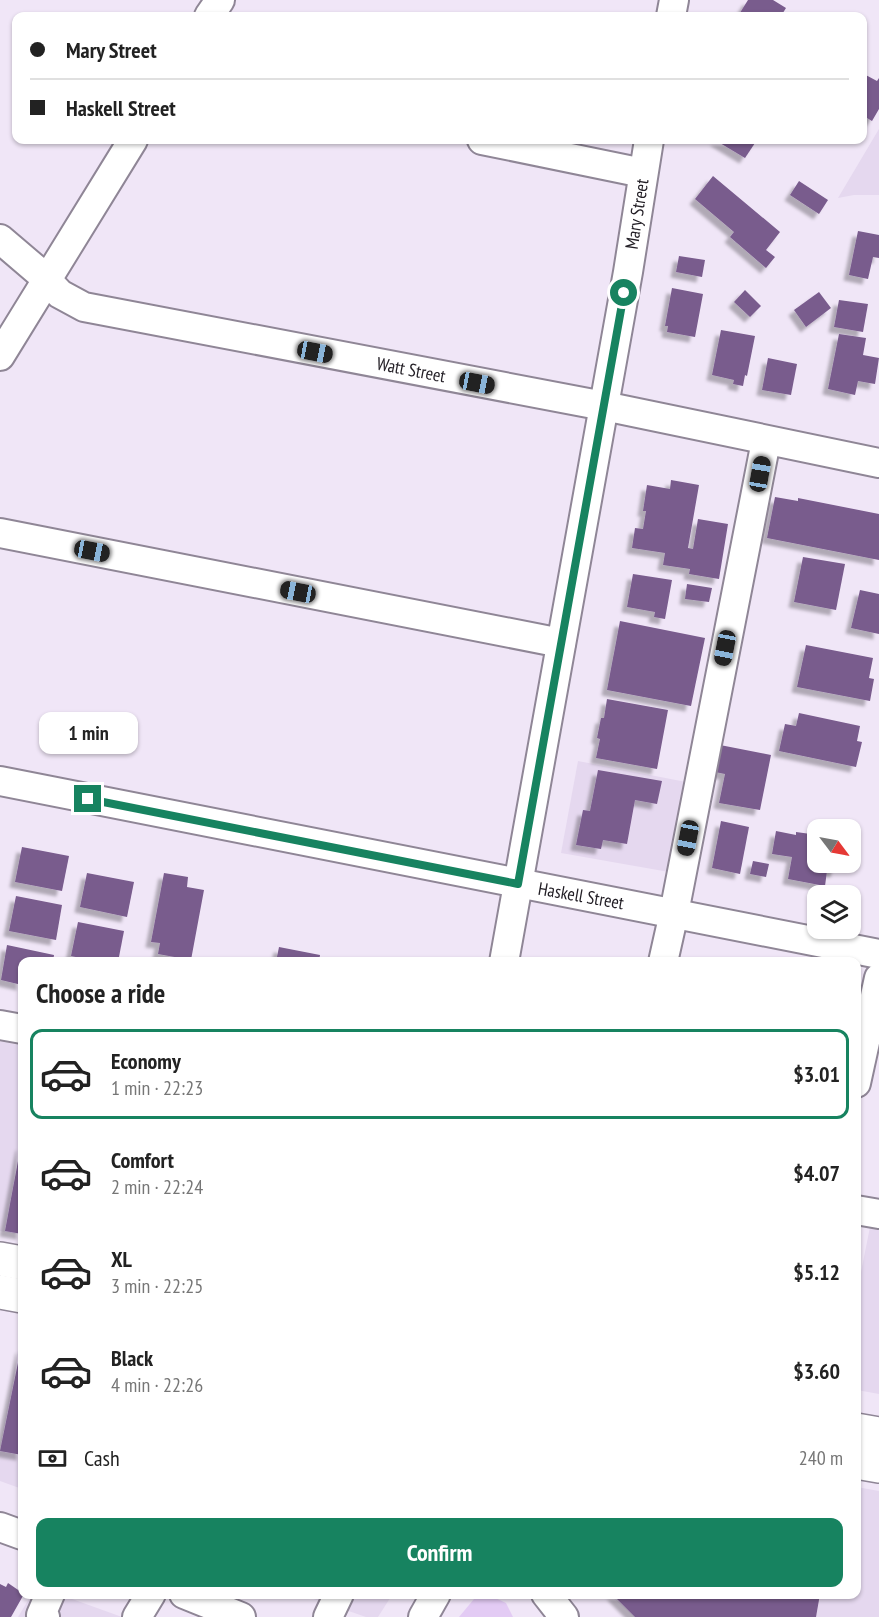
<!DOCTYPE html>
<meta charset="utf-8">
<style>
body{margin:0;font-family:"PT Sans Narrow",sans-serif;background:#f2f2f2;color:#222;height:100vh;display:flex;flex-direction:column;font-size:22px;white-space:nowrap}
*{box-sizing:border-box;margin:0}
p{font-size:20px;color:#767676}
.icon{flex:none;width:33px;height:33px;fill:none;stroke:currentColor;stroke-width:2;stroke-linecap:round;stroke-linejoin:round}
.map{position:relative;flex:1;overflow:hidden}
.drawer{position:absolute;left:18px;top:957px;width:843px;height:642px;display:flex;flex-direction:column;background:#fff;border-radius:12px;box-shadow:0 2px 4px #0004}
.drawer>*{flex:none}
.banner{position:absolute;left:12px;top:12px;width:855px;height:132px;border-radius:12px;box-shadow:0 2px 4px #0004;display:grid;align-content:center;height:132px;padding:0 18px;background:#fff}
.needle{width:39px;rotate:122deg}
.tools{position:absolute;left:807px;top:819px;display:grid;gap:12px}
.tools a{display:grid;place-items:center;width:54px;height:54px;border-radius:12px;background:#fff;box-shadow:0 2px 4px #0004;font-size:30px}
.end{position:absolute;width:27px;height:27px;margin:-14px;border:8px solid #178360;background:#fff;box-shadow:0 0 0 3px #fff}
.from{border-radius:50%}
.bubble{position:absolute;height:42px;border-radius:12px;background:#fff;box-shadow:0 2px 4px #0004;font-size:20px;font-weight:700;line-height:42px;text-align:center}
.car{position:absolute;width:18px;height:36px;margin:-18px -9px;border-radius:8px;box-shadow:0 0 4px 2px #0007;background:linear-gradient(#222 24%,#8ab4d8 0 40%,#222 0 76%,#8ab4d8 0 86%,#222 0)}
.banner b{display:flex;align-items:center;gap:21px;height:57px;font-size:22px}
.banner b+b{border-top:2px solid #e0e0e0}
.banner i{width:15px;height:15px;background:#222}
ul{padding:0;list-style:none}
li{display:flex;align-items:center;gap:18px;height:90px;margin:0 12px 9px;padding:0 6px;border:3px solid transparent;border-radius:12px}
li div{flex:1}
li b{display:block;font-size:22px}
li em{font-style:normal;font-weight:700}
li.active{border-color:#178360}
li>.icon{width:54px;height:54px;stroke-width:1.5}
h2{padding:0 18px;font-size:27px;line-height:72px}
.pay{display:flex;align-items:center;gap:15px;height:66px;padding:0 18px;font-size:22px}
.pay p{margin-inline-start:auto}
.primary-button{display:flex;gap:12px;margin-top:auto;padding:12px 18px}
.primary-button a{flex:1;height:69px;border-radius:12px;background:#178360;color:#fff;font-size:24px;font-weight:700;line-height:69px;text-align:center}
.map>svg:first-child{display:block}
.built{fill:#e5d8ef}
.green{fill:#e3cbf4}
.building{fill:#795b8d;filter:url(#shadow)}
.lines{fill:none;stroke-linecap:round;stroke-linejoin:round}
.minor-casing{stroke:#8f8696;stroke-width:32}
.major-casing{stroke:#8f8696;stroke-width:36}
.path{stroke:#aea6b4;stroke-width:4;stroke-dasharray:4.5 3;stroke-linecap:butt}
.minor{stroke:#fff;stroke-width:28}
.major{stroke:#fff;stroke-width:33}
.route{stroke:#178360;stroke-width:8}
.labels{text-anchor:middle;stroke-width:6;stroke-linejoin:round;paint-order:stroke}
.street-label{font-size:18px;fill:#242027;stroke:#fff}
</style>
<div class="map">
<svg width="879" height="1617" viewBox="0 0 879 1617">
<defs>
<filter id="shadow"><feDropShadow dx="-5.5" dy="5.5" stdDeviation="1.5" flood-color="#0004"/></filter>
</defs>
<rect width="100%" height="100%" fill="#f0e6f7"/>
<g class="built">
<path d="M879,129v66h-25l-16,3z"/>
<path d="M578,761l108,21 -17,90 -108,-19z"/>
<path d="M0,1041l22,5v189l-22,-4z"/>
<path d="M870,1227l9,2v165l-22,-4v-98z"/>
<path d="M22,1328v161l-22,-8v-36z"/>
<path d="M857,1487l22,4v126h-245l-24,-22 246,-1z"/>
<path d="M32,1594l29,1 61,22h-104z"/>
<path d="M302,1595h90l-14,22h-12z"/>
</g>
<path class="green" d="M491,1596l15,7 7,14h-54l15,-18z"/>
<g class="building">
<path d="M748,0h25l13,8 -5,8h-43z"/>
<path d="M862,73l15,8 2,-3v31l-7,12 -10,-6z"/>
<path d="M715,140h42l-12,18z"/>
<path d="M713,176l67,56 -14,18 9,7 -9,11 -36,-31 4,-5 -39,-33z"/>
<path d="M799,181l29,19 -9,14 -29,-19z"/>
<path d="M858,231l21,4v23l-6,-1 -5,22 -19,-4z"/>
<path d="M679,256l26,4 -3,17 -26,-5z"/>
<path d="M672,288l31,6 -8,43 -28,-5 1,-6h-3z"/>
<path d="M745,290l16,16 -11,11 -16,-15z"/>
<path d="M819,292l12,16 -25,19 -12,-17z"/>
<path d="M839,300l29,4 -5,28 -29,-5z"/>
<path d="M721,330l34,6 -8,40 -2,-1 -2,11 -10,-2 1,-4 -22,-5z"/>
<path d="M839,334l27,4 -3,17 16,3 -4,26 -17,-3 -3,14 -27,-6z"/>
<path d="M768,358l29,6 -6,31 -29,-5z"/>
<path d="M671,480l28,5 -11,63 5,1 5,-30 30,5 -9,55 -30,-5 1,-5 -27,-4 2,-12 -33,-5 3,-20 8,1 3,-18h-3l4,-26 23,4z"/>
<path d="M775,497l23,4v-3l81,16v46l-112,-22z"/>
<path d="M803,557l42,7 -9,46 -42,-8z"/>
<path d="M633,574l39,6 -7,39 -11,-2 1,-5 -28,-5z"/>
<path d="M687,584l25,4 -3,14 -24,-3z"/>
<path d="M860,590l19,4v40l-28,-6z"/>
<path d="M620,621l85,17 -14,68 -84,-16z"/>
<path d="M806,645l67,13 -4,20 5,1 -4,22 -73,-14z"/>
<path d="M607,699l61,11 -11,59 -61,-11 4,-19 -3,-1 4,-20h3z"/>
<path d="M799,713l61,13 -3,15 5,1 -6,25 -77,-16 6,-27 11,2z"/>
<path d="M720,745l51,10 -11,55 -41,-7 6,-29 -10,-2z"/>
<path d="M598,770l64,11 -5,23 -22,-4 -8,44 -24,-4 -2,9 -25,-4 7,-35 7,1z"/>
<path d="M721,821l28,6 -9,47 -28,-6z"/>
<path d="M776,831l20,4v-3l22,3v27h20l-2,10 -9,-1 -2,15 -37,-7 4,-22 -20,-3z"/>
<path d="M22,847l47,9 -7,35 -47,-9z"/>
<path d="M753,861l16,3 -3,13 -16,-3z"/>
<path d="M87,873l47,9 -7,35 -47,-10z"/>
<path d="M164,873l24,4 -1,10 17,3 -13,70 -33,-6 2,-11 -9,-1z"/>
<path d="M16,896l46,9 -6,35 -47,-9z"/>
<path d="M78,922l46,9 -6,31h-19l-28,-6z"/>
<path d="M7,945l47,10 -1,7h-31v23l-21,-5z"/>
<path d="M279,947l41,8 -1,7h-43z"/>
<path d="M21,1145h1v89l-17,-3z"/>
<path d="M21,1348h1v107l-22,-4z"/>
<path d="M8,1583l16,11 -13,23h-11v-33l6,3z"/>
<path d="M612,1594h208l-4,23h-181z"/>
</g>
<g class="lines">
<defs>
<g id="minor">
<path d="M209,16l11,-16"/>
<path d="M671,16l3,-16"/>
<path d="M482,140l161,33"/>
<path d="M0,239l40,34 20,21 24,13 520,99 275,57"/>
<path d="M0,356l133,-216"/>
<path d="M0,533l561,110"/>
<path d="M0,781l879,173"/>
<path d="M504,962l124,-690 21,-132"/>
<path d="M663,962l11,-49 92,-472"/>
<path d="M0,1025l22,4"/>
<path d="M856,1083l23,-105"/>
<path d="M856,1210l23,4"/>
<path d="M0,1527l22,8"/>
<path d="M184,1594l57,23"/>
<path d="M546,1594l18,23"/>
<path d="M45,1617l-4,-2 9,-21"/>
<path d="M137,1617l14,-23"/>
<path d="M328,1617l11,-23"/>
<path d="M423,1617l13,-23"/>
</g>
<g id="major">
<path d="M0,1259l22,4"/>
<path d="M0,1292l22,4"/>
<path d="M856,1430l23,4"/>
<path d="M856,1462l23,4"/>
</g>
</defs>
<use href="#minor" class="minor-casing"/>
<use href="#major" class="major-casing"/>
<path class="path" d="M299,1597l1,-3"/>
<use href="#minor" class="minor"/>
<use href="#major" class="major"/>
</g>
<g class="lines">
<path class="route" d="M88,799l430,85 106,-591"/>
</g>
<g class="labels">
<g class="street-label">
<text transform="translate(637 214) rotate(-81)" y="6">Mary Street</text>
<text transform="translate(411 370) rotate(11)" y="6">Watt Street</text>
<text transform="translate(581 896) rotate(10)" y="6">Haskell Street</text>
</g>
</g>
</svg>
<div class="tools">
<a><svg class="needle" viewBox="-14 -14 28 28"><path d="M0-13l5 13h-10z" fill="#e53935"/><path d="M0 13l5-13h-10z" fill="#767676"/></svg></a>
<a><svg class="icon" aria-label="layers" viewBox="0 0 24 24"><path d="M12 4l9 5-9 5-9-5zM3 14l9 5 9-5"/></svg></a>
</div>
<i class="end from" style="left:624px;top:293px"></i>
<i class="end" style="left:88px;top:799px"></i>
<div class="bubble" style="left:39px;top:712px;width:99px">1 min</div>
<i class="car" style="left:315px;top:352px;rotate:101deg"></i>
<i class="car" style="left:477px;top:383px;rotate:101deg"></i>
<i class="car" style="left:760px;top:474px;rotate:10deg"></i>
<i class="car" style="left:92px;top:551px;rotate:101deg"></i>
<i class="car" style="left:298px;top:592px;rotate:281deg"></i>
<i class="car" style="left:725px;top:648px;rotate:191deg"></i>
<i class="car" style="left:688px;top:838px;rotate:191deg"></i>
<div class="banner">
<b><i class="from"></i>Mary Street</b>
<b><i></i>Haskell Street</b>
</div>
<section class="drawer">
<h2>Choose a ride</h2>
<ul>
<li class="active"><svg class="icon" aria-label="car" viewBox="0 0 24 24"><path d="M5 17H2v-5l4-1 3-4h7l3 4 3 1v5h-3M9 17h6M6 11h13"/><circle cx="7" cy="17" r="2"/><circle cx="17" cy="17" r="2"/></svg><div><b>Economy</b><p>1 min · 22:23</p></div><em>$3.01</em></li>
<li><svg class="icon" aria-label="car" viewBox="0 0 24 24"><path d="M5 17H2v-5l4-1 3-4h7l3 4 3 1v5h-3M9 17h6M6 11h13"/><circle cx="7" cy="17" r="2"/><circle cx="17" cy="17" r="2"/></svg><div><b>Comfort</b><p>2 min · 22:24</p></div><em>$4.07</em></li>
<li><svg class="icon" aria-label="car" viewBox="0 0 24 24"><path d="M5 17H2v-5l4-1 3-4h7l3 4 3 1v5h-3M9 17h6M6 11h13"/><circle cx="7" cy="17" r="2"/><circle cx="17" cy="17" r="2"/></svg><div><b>XL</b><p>3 min · 22:25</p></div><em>$5.12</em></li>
<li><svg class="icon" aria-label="car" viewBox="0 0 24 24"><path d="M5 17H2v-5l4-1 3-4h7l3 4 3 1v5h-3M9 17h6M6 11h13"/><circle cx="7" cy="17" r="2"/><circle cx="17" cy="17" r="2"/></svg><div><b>Black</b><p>4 min · 22:26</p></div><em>$3.60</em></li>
</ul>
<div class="pay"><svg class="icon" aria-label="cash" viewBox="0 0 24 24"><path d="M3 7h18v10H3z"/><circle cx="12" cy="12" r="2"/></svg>Cash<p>240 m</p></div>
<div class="primary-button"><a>Confirm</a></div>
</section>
</div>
